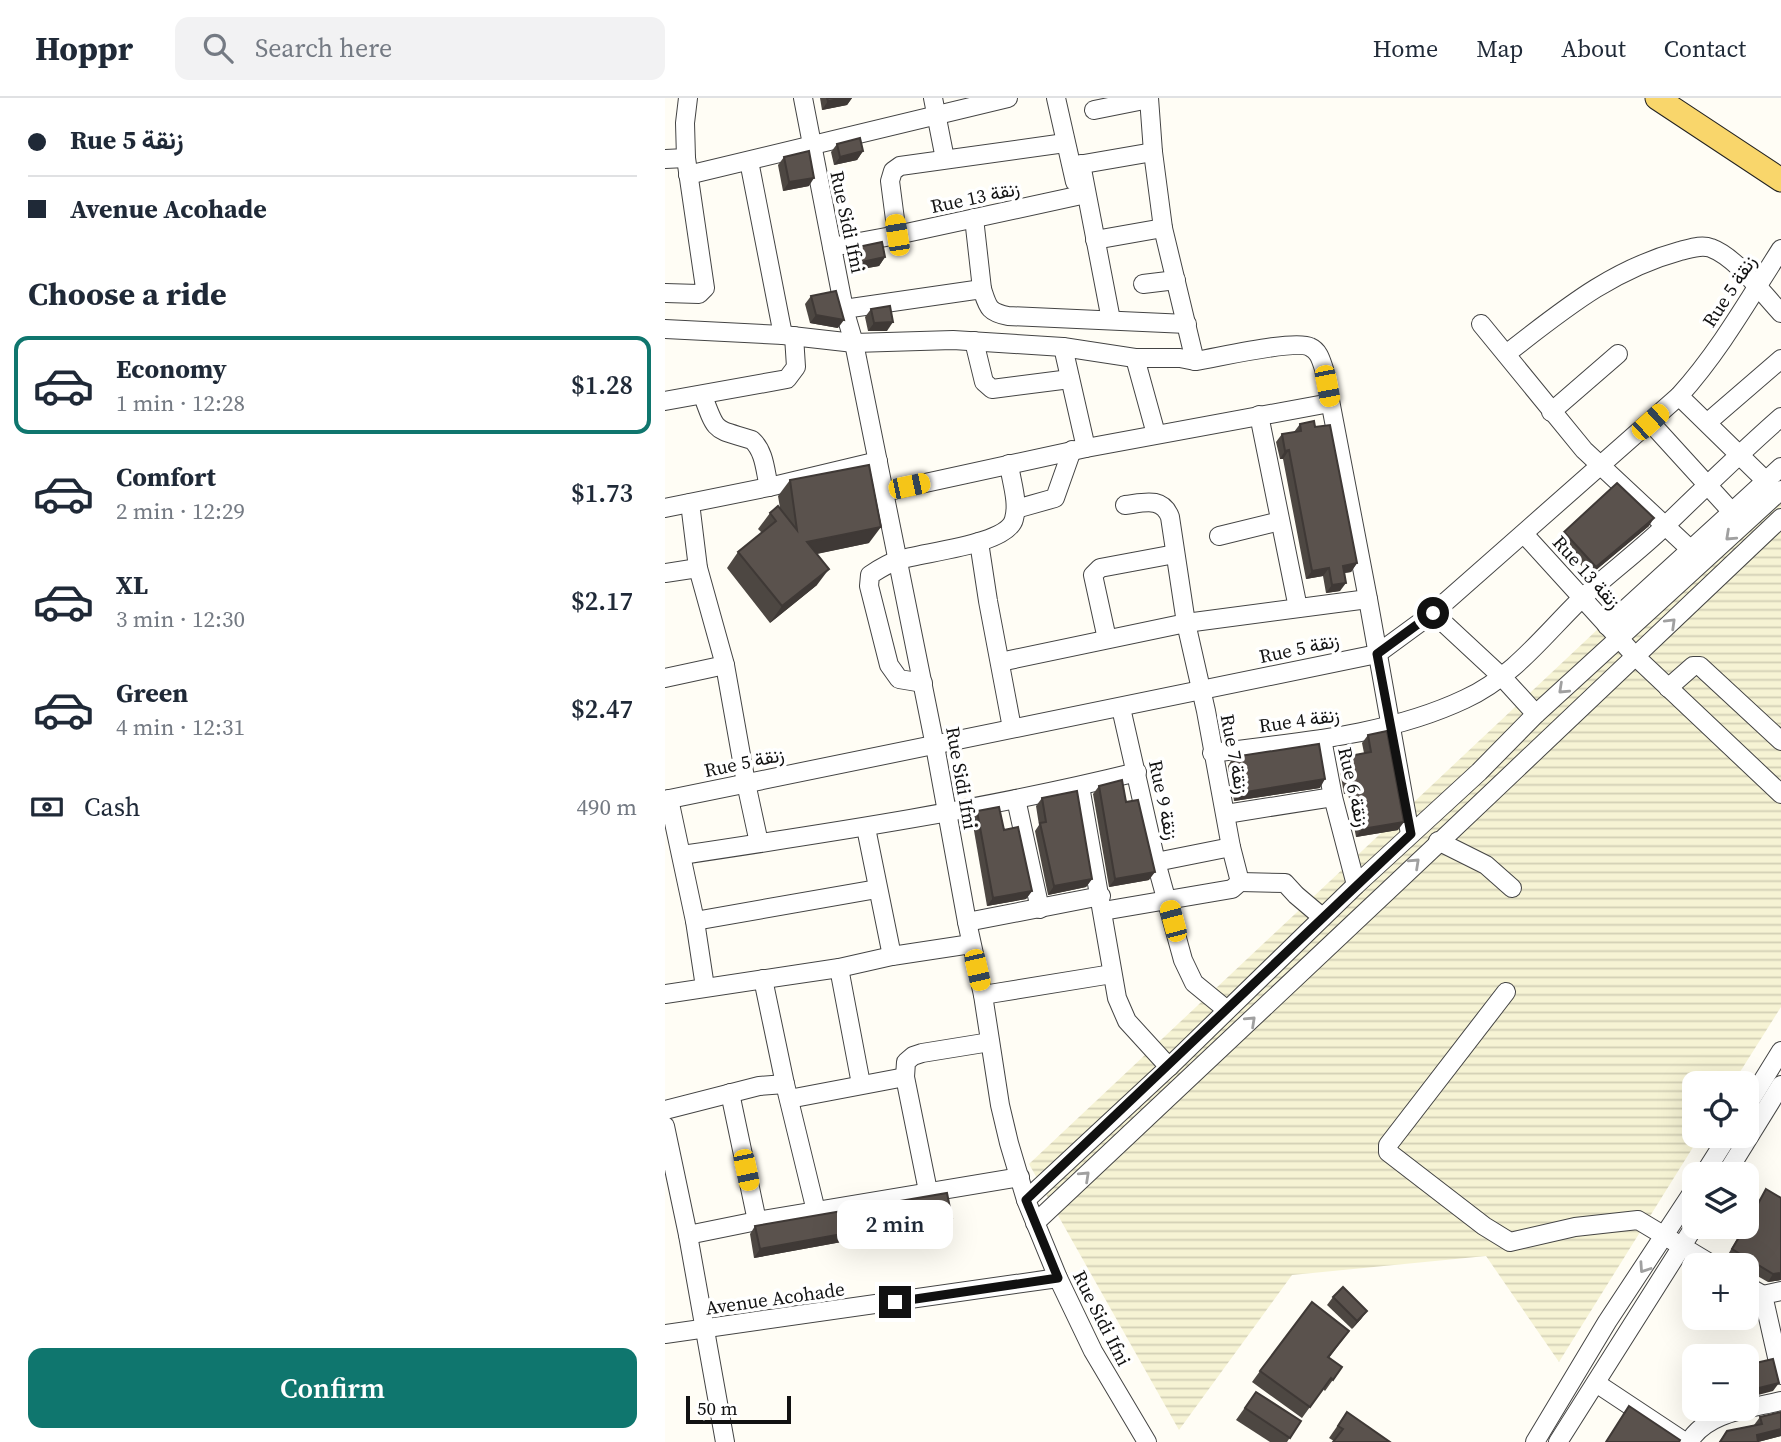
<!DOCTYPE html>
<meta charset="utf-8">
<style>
body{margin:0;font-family:"Source Serif 4",Vazirmatn,serif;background:#f2f2f3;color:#1f2937;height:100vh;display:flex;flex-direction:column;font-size:26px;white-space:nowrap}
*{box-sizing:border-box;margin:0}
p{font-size:23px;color:#747a83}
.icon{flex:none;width:38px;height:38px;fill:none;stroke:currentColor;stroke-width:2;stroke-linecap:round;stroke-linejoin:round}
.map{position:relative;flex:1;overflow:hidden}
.side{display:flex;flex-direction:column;background:#fff;width:665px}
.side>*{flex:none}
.hud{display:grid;align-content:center;height:154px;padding:0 28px;background:#fff}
.tools{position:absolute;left:1017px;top:973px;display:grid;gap:14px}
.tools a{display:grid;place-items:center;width:77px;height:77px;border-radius:14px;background:#fff;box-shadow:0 7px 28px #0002;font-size:35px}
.scale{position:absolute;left:21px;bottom:18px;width:105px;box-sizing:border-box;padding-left:7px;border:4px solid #111;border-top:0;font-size:19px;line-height:24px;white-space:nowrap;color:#111;-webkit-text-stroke:5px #fff;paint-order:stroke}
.end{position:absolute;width:32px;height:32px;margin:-16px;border:9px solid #111;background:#fff;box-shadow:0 0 0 4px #fff}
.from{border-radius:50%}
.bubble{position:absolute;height:49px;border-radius:14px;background:#fff;box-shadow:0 7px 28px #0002;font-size:23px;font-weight:600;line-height:49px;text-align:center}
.car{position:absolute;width:21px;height:42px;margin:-21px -10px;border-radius:9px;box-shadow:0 0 5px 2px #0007;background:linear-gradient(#f5c518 24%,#345 0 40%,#f5c518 0 76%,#345 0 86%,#f5c518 0)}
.hud b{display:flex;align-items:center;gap:24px;height:66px;font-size:26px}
.hud b+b{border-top:2px solid #e0e1e3}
.hud i{width:18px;height:18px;background:#1f2937}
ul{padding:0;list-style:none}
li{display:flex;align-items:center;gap:21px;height:98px;margin:0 14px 10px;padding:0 14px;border:4px solid transparent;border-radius:14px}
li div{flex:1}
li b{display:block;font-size:26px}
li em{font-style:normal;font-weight:600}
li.active{border-color:#0f766e}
li>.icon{width:63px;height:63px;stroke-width:1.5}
h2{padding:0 28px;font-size:32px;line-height:84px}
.pay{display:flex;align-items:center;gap:18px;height:77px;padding:0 28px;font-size:26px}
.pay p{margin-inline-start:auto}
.button{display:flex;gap:14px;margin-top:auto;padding:14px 28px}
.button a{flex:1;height:80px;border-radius:14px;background:#0f766e;color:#fff;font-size:28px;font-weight:600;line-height:80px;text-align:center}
header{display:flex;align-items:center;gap:42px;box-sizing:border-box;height:98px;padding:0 35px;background:#fff;border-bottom:2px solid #e0e1e3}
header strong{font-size:33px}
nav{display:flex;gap:38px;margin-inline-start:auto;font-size:24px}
.search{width:490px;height:63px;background:#f2f2f3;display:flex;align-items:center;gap:18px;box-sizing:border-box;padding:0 24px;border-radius:14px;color:#747a83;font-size:26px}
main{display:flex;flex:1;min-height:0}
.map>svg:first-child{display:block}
.farmland{fill:url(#farmland-rules)}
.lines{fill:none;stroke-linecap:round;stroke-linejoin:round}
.minor-casing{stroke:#444;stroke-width:20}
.major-casing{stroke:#222;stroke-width:25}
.minor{stroke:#fff;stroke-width:18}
.major{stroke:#f9d66b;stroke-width:23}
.wall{fill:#4d4742}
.shaded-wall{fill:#3f3936}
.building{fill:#5a524d;stroke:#3f3936;stroke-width:2}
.oneway{stroke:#a0a0a0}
.route{stroke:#111;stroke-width:9}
.labels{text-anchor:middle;stroke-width:7;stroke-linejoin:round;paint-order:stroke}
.street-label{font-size:19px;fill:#111;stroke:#fff}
</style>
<header>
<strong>Hoppr</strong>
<div class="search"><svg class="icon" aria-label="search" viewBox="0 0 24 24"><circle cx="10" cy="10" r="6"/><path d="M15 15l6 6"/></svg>Search here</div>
<nav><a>Home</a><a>Map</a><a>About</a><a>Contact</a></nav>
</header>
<main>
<section class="side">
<div class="hud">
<b><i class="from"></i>Rue 5 زنقة</b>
<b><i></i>Avenue Acohade</b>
</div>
<h2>Choose a ride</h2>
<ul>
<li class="active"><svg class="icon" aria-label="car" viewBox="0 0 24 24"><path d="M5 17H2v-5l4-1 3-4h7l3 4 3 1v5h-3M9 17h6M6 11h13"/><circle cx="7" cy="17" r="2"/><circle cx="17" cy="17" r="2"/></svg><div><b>Economy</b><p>1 min · 12:28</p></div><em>$1.28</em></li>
<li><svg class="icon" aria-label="car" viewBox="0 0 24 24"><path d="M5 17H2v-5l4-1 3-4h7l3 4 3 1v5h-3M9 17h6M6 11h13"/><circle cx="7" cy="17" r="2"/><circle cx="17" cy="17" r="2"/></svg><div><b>Comfort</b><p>2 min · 12:29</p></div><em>$1.73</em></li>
<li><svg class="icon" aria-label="car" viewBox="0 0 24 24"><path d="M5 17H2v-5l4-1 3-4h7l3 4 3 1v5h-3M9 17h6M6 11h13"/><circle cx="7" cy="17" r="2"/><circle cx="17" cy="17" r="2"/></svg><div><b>XL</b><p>3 min · 12:30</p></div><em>$2.17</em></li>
<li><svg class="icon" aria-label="car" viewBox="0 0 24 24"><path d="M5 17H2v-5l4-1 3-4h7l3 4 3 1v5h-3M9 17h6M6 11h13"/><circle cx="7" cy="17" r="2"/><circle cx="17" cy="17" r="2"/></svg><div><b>Green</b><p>4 min · 12:31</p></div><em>$2.47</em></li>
</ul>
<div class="pay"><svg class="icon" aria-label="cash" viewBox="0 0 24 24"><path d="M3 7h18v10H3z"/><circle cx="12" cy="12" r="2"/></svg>Cash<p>490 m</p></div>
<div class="button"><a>Confirm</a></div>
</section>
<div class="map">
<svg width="1116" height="1344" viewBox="0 0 1116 1344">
<defs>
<pattern id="farmland-rules" width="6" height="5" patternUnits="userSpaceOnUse" patternTransform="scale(1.75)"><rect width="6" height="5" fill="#f6f3d4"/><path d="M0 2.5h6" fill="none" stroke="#d2cfb5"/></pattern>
</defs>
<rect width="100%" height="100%" fill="#fffdf5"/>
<path class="farmland" d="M1116,359v550l-48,76h-39v53h6l-141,226 -73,-106 -194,19 -113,155 -150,-266z"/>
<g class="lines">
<defs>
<g id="minor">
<path d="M138,0l41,211 10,34 81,403 32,176 16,73 17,110 9,38 17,57 32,78 35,73 54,91"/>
<path d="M268,0l12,61"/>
<path d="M391,0l19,84"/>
<path d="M484,0l4,54 10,76 32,133"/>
<path d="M429,12l55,-11"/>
<path d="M0,61l21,-1 -1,-35 3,-25"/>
<path d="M84,63l34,174"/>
<path d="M416,66l30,156"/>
<path d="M407,68l81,-14"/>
<path d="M23,77l320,-77"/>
<path d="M309,120l8,71"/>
<path d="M232,137l-7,-54 3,-10 7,-5 165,-23"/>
<path d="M430,142l68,-12"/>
<path d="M167,149l65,-12 189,-41"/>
<path d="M478,186l33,-4"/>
<path d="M0,195l34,1 6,-6 -19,-130"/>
<path d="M179,211l138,-20c6,18 6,23 26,27l179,8"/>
<path d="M816,226l103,126 106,99"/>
<path d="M0,231l118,6 71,8 99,-3 110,7 72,11h45l15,3c21,-3 100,-22 115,-14 9,4 11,13 14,22l44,230 42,235"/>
<path d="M309,243l10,41 8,7 78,-10"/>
<path d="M398,249l23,101"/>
<path d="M841,256c56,-43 104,-84 174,-103 9,-2 21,-7 31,-3 25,9 52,46 70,65"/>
<path d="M470,260l21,76"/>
<path d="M38,298c14,39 12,32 49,44 13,12 13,31 17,47"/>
<path d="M1014,298l87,85"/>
<path d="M0,303l122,-22 9,-12 -2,-31"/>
<path d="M886,314l67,-58"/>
<path d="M594,317l39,193"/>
<path d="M985,324l82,90"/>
<path d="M1043,324l73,-63"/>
<path d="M219,394l202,-44 244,-45"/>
<path d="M25,405l8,65 27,97 21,118 13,60"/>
<path d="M0,410l104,-21 109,-26"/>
<path d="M351,411l39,-11 17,-48"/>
<path d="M859,436l112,123 145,137"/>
<path d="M554,438l61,-15"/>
<path d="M314,444l9,59 24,127"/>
<path d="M0,475l33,-5"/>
<path d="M768,515l70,65 33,36"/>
<path d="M942,528l174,-159"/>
<path d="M442,541l-14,-64 7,-7 75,-14"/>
<path d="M335,564l186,-39 182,-24"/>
<path d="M0,580l60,-13"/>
<path d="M258,585l-24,-4 -10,-14 -20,-79 1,-11c9,-6 18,-12 29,-15 24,-8 109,-15 115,-41 5,-17 -3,-38 -5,-55"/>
<path d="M1003,590l25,-22h7l81,75"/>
<path d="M456,610l35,154 27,98 11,23 33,27"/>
<path d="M657,641l11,58 23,88"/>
<path d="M547,655c85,-11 175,-17 253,-54 48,-22 79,-64 116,-100 27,-25 57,-47 84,-73 38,-37 76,-74 116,-109"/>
<path d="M415,688l37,212 10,23 42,46"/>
<path d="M4,701l26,122 10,66"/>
<path d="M351,701l24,110"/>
<path d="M0,702l712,-146 56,-41 246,-217c40,-44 70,-97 102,-147"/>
<path d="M561,716l107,-17"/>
<path d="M201,730l26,128"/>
<path d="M773,743l48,24 26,23"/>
<path d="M17,757c153,-23 305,-46 455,-83"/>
<path d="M491,764l75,-15"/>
<path d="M575,784l45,1 11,12 26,22"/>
<path d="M438,813l129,-22 8,-7 -9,-35 -25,-136 -20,-88 -16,-106c-8,-21 -27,-14 -45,-12"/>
<path d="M30,823l182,-32"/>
<path d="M302,824l134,-26"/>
<path d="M174,870l22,116"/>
<path d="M98,881l22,105 31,127"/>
<path d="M841,894l-118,153v7l96,74 26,16 65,-15 63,-7 75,45"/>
<path d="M0,896l174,-26 53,-12 79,-12"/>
<path d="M318,897l129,-21"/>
<path d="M65,995l27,128"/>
<path d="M124,1001l116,-22"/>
<path d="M1082,1008l34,-55"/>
<path d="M0,1012l94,-24 26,-2"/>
<path d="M0,1028l23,109 37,207"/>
<path d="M1039,1076l24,-38"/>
<path d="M1061,1076l55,-89"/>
<path d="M263,1093l-23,-114 1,-15 7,-6 9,-3 68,-11"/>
<path d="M361,1102l143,-133 187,-182 123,-113 57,-58 245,-224"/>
<path d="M370,1125c250,-234 498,-469 746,-705"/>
<path d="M23,1137l69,-14 263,-44"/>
<path d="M1082,1188l16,9"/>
<path d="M1116,1193l-18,4 18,80"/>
<path d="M0,1236l393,-56"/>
<path d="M931,1285l89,59"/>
<path d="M870,1344l72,-120 87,-132"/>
<path d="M893,1344l136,-215"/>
<path d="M1024,1344c18,-30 60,-33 92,-41"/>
</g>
<path id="major" d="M992,0l124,82"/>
</defs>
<use href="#minor" class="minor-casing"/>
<use href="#major" class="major-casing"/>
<use href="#minor" class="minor"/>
<use href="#major" class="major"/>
</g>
<g class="wall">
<path d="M155,0h32l-5,7 -25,5z"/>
<path d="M172,46l26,7 -6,9 -23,5 -3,-13z"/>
<path d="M119,59l25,29 -26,5 -5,-26z"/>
<path d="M193,149l27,10 -6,9 -23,4 -4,-15z"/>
<path d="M146,198l27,32 -28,-5 -5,-19z"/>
<path d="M206,211l16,22h-19l-3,-14z"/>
<path d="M635,326l15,3 42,136 -6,9 -7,1 -4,18 -14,2 -3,-17 -17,3 -23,-120h-3l-4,-17 6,-8 12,-2z"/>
<path d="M125,382l79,63 -52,11v31l-47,38 -43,-55 11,-16 24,-19 -4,-4 12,-16 10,-5 -2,-12z"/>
<path d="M984,428l-59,49 -32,-35 6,-8z"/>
<path d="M703,637l30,95 -42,7 -8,-44 -4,1 -5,-29 5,-8 20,-4 -2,-10z"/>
<path d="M568,659l87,31 -86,13 -6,-35z"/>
<path d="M434,688l27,16 23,78 -40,7 -16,-93z"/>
<path d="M377,700l50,81 -6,8 -38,8 -13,-64 4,-6 -3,-19z"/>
<path d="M312,713l27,19 28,61 -6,8 -39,7 -15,-87z"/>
<path d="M1101,1091l15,91 -13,2 -21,-12v-5h-8l-13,-7 18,-31h3v-5z"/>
<path d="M282,1095l5,25 -6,8 -62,11 -21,-13 -5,15 -104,19 -4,-24 5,-8z"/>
<path d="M668,1199l34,14 -6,8 -9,10 -25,-24z"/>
<path d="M684,1233l-20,27 13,9 -17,24 -2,-2 -21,29 -50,-36 8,-11z"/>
<path d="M591,1294l45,29 -14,21h-17l-34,-22z"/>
<path d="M682,1314l43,30 -56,-1 -5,-3z"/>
<path d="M1116,1314v24l-23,6h-39l8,-11 27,-6 6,-8z"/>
</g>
<g class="shaded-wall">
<path d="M180,0h7l-5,7 -25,5 6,-9z"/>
<path d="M198,53l-6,9 -23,5 6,-8z"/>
<path d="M149,80l-5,8 -26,5 6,-9z"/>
<path d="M220,159l-6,9 -23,4 6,-8z"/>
<path d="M151,217l28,5 -6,8 -28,-5z"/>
<path d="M228,224l-6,9h-19l6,-8z"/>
<path d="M624,352l-6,9h-3l5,-8z"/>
<path d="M989,420l-5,8 -59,49 6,-8z"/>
<path d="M216,429l-12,16 -73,15 11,-16z"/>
<path d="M692,465l-6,9 -14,2 6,-8z"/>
<path d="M664,470l-6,8 -17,3 6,-8z"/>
<path d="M164,471l-12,16 -47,38 12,-17z"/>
<path d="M681,485l-6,8 -14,2 6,-8z"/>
<path d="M660,681l-5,9 -86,13 6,-8z"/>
<path d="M689,687l-6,8 -4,1 6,-8z"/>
<path d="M739,724l-6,8 -42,7 6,-8z"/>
<path d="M490,774l-6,8 -40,7 6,-8z"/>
<path d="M427,781l-6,8 -38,8 6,-9z"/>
<path d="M367,793l-6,8 -39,7 6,-8z"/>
<path d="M287,1120l-6,8 -62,11 6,-8z"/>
<path d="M199,1132l-6,9 -104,19 6,-9z"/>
<path d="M1116,1175v7l-13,2 5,-8z"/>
<path d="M702,1213l-6,8 -9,10 5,-8z"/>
<path d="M1114,1285l-6,8 -26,7v-7z"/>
<path d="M1116,1331v7l-23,6 -1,-7z"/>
</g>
<g class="building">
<path d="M162,0h18l-17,3z"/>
<path d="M195,40l3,13 -23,6 -3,-13z"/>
<path d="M144,53l5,27 -25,4 -5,-25z"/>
<path d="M217,144l3,15 -23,5 -4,-15z"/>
<path d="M171,193l8,29 -28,-5 -5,-19z"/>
<path d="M225,208l3,16 -19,1 -3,-14z"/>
<path d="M649,323l1,6 15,-2 27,138 -14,3 3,17 -14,2 -3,-17 -17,3 -23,-121 -4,1 -3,-17 19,-3 -1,-7z"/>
<path d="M204,367l12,62 -74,15 22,27 -47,37 -44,-54 38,-31 -6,-8 8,-7 19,24 -7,-50z"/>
<path d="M952,385l37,35 -58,49 -32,-35z"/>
<path d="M722,633l17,91 -42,7 -8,-44 -4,1 -6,-29 27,-5 -3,-17z"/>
<path d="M654,646l6,35 -85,14 -7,-36z"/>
<path d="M457,682l4,22 12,-2 17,72 -40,7 -16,-93z"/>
<path d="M412,693l15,88 -38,7 -14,-63 6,-1 -4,-24z"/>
<path d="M334,709l5,23 14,-3 14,64 -39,7 -16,-87z"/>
<path d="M1101,1091l15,9v75l-8,1 -41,-25 13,-22h2v-3z"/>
<path d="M282,1095l5,25 -62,11 -30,-19 4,20 -104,19 -5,-23z"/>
<path d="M678,1189l24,24 -10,10 -24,-24z"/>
<path d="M647,1204l37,29 -21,26 14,10 -9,13 -2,-2 -21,29 -50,-36z"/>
<path d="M1108,1261l6,24 -32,8v-26z"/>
<path d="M591,1294l45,29 -11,17 -45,-30z"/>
<path d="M964,1308l51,34 -1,2h-73z"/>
<path d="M682,1314l43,30h-57l10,-13 -5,-3z"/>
<path d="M1116,1314v17l-24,6 1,7h-38l7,-11 35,-7 -2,-7z"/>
</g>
<defs><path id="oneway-chevron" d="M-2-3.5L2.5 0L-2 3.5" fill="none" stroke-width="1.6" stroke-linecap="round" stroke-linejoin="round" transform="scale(1.75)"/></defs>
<g class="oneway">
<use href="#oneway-chevron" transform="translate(1065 438) rotate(137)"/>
<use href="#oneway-chevron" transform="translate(1006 525) rotate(-44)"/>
<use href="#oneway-chevron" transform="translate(898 591) rotate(137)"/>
<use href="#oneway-chevron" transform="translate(750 765) rotate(-43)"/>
<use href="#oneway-chevron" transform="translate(586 923) rotate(-43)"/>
<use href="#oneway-chevron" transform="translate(420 1078) rotate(-43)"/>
<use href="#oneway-chevron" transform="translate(979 1170) rotate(124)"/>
</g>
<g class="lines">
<path class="route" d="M230,1204l163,-24 -32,-78 385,-366 -34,-180 56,-41"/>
</g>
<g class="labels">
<g class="street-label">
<text transform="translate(310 99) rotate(-12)" y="7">Rue 13 زنقة</text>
<text transform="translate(183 124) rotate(78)" y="7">Rue Sidi Ifni</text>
<text transform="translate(1064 193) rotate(-57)" y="7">Rue 5 زنقة</text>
<text transform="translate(922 474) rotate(48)" y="7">Rue 13 زنقة</text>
<text transform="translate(634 550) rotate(-12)" y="7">Rue 5 زنقة</text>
<text transform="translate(634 622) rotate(-8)" y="7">Rue 4 زنقة</text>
<text transform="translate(570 656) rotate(79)" y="7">Rue 7 زنقة</text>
<text transform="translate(79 664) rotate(-12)" y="7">Rue 5 زنقة</text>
<text transform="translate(297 680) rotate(80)" y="7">Rue Sidi Ifni</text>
<text transform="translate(689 689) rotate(77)" y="7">Rue 6 زنقة</text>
<text transform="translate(499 702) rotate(78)" y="7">Rue 9 زنقة</text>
<text transform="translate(110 1200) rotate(-8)" y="7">Avenue Acohade</text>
<text transform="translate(437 1220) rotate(63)" y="7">Rue Sidi Ifni</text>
</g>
</g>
</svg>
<div class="tools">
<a><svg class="icon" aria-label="locate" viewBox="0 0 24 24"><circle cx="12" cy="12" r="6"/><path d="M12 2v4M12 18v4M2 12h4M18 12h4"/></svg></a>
<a><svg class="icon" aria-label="layers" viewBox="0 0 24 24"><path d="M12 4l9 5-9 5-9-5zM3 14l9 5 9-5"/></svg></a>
<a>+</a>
<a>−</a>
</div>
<div class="scale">50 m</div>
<i class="end from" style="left:768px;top:515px"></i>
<i class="end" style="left:230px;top:1204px"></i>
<div class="bubble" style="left:172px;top:1102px;width:116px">2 min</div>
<i class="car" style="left:232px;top:137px;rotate:351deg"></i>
<i class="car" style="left:662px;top:288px;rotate:169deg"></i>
<i class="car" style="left:985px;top:324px;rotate:48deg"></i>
<i class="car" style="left:244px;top:388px;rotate:78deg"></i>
<i class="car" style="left:508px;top:823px;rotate:345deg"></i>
<i class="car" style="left:312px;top:872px;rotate:167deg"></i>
<i class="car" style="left:81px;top:1072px;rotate:168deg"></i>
</div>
</main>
